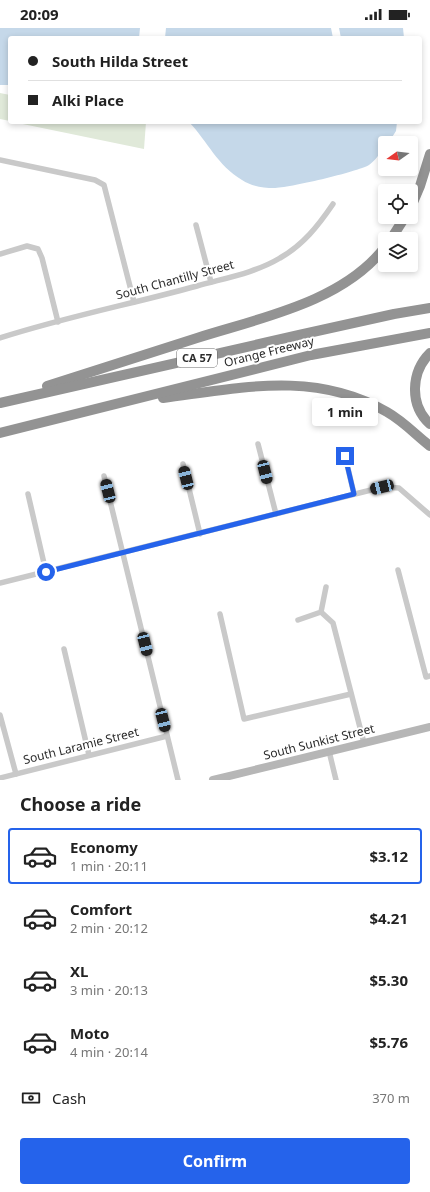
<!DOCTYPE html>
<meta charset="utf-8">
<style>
body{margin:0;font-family:"Noto Sans",sans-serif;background:#f6f6f6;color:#222;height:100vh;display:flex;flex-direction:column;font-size:15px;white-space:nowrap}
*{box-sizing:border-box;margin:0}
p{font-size:13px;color:#767676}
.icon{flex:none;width:22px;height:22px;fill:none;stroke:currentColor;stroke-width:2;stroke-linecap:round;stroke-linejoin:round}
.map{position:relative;height:752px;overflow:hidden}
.sheet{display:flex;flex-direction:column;background:#fff;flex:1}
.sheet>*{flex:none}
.top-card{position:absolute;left:8px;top:8px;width:414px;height:88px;border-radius:4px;box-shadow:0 2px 6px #0003;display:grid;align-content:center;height:88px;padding:0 20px;background:#fff}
.needle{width:26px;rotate:256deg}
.fabs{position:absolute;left:378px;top:108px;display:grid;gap:8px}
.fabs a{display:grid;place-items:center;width:40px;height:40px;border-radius:4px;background:#fff;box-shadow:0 2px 6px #0003;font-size:20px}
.end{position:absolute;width:18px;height:18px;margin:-9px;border:5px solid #2563eb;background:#fff;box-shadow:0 0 0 2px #fff}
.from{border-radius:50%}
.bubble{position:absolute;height:28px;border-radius:4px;background:#fff;box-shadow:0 2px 6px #0003;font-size:13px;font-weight:700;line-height:28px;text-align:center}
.car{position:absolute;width:12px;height:24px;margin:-12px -6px;border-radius:5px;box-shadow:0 0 3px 1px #0007;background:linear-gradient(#222 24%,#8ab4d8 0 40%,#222 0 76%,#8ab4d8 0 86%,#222 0)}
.top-card b{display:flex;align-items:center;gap:14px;height:38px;font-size:15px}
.top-card b+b{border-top:1px solid #e0e0e0}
.top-card i{width:10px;height:10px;background:#222}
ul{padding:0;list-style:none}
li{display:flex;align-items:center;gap:12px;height:56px;margin:0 8px 6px;padding:0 12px;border:2px solid transparent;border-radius:4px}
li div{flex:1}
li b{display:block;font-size:15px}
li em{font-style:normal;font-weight:700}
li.current{border-color:#2563eb}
li>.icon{width:36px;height:36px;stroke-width:1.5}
h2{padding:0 20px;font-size:18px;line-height:48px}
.pay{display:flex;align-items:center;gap:10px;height:44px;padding:0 20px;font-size:15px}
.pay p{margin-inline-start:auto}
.cta{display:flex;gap:8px;margin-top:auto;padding:8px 20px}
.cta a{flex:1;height:46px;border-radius:4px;background:#2563eb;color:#fff;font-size:16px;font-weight:700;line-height:46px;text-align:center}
.status{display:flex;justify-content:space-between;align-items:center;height:28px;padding:0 20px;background:#fff;direction:ltr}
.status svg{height:11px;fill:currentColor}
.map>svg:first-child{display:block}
.green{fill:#e0e9d9}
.water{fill:#c5d8e9}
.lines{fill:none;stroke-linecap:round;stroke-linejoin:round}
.street{stroke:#c9c9c9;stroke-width:5.5}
.secondary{stroke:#b6b6b6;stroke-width:8}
.highway{stroke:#939393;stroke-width:10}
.route{stroke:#2563eb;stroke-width:5}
.labels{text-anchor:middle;stroke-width:4;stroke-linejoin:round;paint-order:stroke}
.shield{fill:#fff;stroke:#6b6b6b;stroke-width:1}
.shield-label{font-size:11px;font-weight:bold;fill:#2c2c2c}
.street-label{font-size:12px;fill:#2c2c2c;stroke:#fff}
</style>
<div class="status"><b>20:09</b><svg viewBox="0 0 49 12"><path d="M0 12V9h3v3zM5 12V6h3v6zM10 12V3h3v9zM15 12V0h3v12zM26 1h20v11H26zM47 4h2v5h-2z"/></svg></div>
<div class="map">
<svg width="430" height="752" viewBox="0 0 430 752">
<rect width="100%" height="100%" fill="#fff"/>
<g class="green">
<path d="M0,65l10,2v26l-10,-2z"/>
<path d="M13,94h133l-2,27z"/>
</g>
<g class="water">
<path d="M0,0h140l-1,10h-129v47h-10z"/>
<path d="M166,0h165l2,10h-168z"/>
<path d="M339,0h64l1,10h-63z"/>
<path d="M189,94h208l-1,9 -7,11 -4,1v4c-5,6 -10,14 -16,18 -12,7 -81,23 -95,23 -11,0 -23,-2 -32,-8 -25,-15 -34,-38 -53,-58z"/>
</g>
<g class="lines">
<g class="street">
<path d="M0,132l95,20 9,5 30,117"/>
<path d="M196,197l15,57"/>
<path d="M0,226l27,-8 11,3 4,9 16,64"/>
<path d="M0,310c65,-21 132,-34 197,-52 28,-8 58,-13 83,-28 23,-13 38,-32 53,-54"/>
<path d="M258,416l18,70"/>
<path d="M345,428l9,38"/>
<path d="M183,436l17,70"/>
<path d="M104,448l74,304"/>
<path d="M28,466l18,78"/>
<path d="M398,542l28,107 4,-1"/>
<path d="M0,555l383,-96 16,1 31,27"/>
<path d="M321,584l12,11 31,120"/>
<path d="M220,586l24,105 107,-25"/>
<path d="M298,592l23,-8 5,-25"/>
<path d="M64,621l25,106"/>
<path d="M0,687l16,59"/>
<path d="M329,723l7,29"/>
<path d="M0,750l167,-42"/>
</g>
<path class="secondary" d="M213,752l217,-53"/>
<g class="highway">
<path d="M411,179l9,-21 10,-32"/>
<path d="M391,211l14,-22"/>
<path d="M430,325c-19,19 -21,52 0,71"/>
<path d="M47,358c50,-16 100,-32 150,-48 63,-20 146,-36 188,-91"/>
<path d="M163,370c77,-10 152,-28 224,14 16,9 29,23 43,34"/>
<path d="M0,375l299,-68 95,-21 36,-6"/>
<path d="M0,405l311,-78 119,-22"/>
</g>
</g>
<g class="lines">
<path class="route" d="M46,544l308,-78 -9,-38"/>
</g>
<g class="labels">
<rect class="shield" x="177" y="321" width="40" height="18" rx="3"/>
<g class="shield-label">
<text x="197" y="334">CA 57</text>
</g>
<g class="street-label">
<text transform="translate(175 252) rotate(-15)" y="4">South Chantilly Street</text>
<text transform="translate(269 324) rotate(-14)" y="4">Orange Freeway</text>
<text transform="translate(319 714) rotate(-14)" y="4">South Sunkist Street</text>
<text transform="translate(81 718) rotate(-14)" y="4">South Laramie Street</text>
</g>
</g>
</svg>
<div class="fabs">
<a><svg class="needle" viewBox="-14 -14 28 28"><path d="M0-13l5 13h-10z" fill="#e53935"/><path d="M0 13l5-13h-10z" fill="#767676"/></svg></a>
<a><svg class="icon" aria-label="locate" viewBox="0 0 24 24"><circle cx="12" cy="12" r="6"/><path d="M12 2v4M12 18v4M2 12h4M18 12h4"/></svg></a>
<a><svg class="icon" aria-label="layers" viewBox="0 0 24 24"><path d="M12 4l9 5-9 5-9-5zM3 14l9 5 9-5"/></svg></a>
</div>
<i class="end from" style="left:46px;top:544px"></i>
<i class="end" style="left:345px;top:428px"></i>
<div class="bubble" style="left:312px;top:370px;width:66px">1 min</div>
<i class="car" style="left:265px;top:444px;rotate:166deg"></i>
<i class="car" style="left:186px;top:450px;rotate:346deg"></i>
<i class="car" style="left:382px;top:459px;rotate:256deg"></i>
<i class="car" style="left:108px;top:463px;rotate:346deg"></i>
<i class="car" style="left:145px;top:616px;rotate:166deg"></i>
<i class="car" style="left:163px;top:692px;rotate:166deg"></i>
<div class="top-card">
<b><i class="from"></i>South Hilda Street</b>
<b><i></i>Alki Place</b>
</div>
</div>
<section class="sheet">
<h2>Choose a ride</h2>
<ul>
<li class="current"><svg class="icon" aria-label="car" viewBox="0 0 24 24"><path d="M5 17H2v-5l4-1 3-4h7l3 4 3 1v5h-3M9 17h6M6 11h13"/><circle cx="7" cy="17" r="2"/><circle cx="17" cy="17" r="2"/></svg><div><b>Economy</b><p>1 min · 20:11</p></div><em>$3.12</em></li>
<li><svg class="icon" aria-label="car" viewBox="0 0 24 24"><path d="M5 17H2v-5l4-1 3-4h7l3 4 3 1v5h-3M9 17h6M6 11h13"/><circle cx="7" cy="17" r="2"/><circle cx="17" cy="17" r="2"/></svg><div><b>Comfort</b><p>2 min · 20:12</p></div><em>$4.21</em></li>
<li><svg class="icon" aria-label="car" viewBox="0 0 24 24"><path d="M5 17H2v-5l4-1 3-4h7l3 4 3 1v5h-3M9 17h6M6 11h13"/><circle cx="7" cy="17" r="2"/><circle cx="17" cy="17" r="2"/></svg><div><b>XL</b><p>3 min · 20:13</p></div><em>$5.30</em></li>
<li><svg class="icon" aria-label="car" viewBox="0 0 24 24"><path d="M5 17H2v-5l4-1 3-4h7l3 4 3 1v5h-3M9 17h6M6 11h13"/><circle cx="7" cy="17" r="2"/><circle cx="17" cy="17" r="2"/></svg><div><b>Moto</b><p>4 min · 20:14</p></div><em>$5.76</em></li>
</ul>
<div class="pay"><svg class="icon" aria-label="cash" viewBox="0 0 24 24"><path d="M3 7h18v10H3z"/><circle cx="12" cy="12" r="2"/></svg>Cash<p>370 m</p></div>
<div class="cta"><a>Confirm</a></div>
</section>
